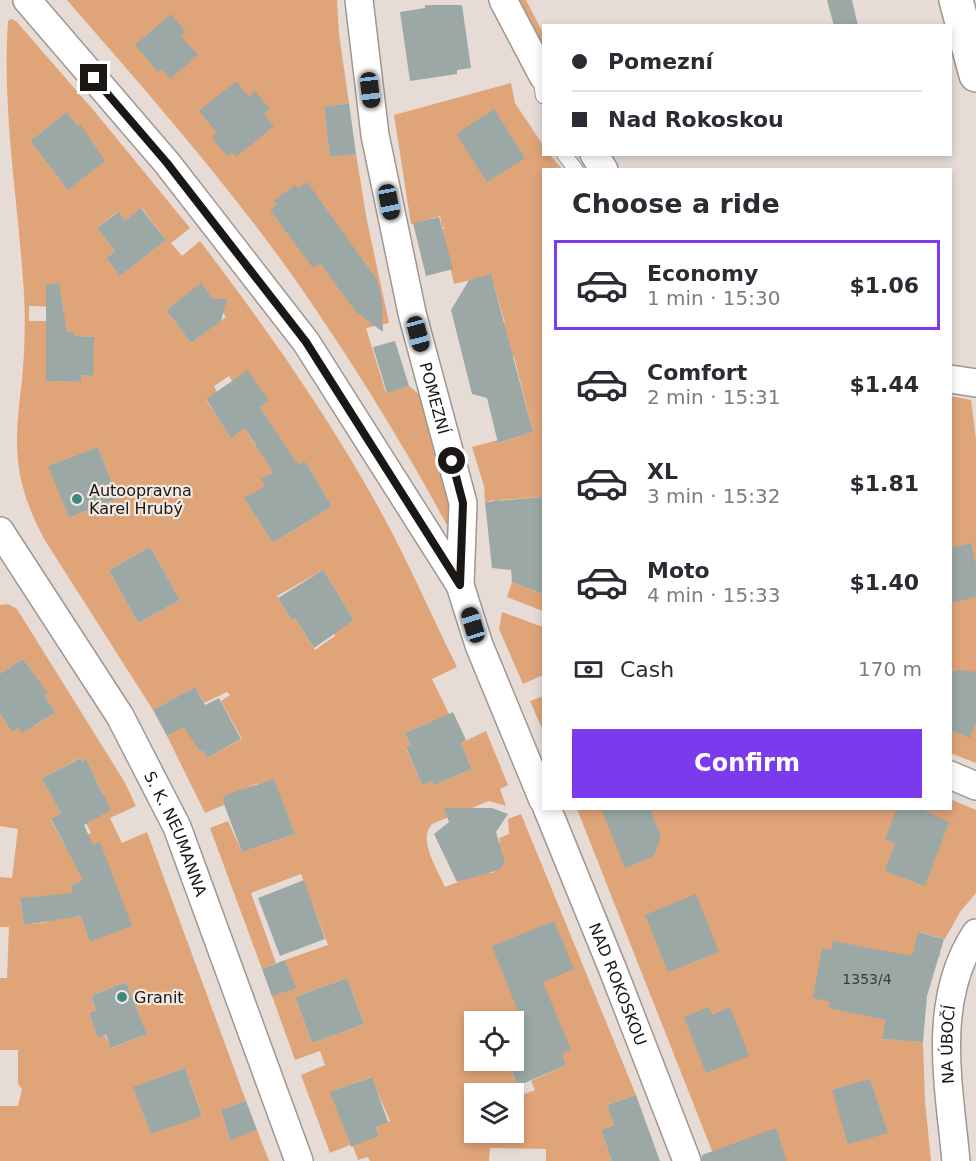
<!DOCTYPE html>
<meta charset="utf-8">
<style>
body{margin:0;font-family:"DejaVu Sans",sans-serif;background:#f2f2f3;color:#2b2b33;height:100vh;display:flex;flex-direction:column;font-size:22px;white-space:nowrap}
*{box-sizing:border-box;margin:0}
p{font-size:20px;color:#7c7c81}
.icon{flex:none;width:33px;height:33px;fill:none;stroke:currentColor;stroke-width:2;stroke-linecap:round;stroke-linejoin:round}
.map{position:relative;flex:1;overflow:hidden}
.details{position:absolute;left:542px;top:168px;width:410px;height:642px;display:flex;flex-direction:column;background:#fff;border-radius:0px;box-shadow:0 3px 9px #0003}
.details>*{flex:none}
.guide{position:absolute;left:542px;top:24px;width:410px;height:132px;border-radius:0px;box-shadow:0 3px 9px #0003;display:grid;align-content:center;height:132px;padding:0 30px;background:#fff}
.fabs{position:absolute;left:464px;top:1011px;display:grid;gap:12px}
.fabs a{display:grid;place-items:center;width:60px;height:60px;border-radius:0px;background:#fff;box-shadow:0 3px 9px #0003;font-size:30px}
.end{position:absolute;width:27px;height:27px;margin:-14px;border:8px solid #1a1715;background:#fff;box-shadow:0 0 0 3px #fff}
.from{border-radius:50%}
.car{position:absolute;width:18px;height:36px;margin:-18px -9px;border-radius:8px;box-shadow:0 0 4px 2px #0007;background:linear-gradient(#222 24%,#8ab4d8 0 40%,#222 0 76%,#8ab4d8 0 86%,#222 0)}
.guide b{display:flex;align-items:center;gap:21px;height:57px;font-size:22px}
.guide b+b{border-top:2px solid #e1e1e2}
.guide i{width:15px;height:15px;background:#2b2b33}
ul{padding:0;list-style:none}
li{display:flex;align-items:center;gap:18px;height:90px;margin:0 12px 9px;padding:0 18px;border:3px solid transparent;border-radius:0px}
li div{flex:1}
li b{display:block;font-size:22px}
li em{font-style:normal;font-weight:700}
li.on{border-color:#7c3aed}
li>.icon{width:54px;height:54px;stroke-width:1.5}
h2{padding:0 30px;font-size:27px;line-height:72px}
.pay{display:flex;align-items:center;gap:15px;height:66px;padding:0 30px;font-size:22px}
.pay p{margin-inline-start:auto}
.button{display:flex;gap:12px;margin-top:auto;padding:12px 30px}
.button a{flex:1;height:69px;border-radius:0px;background:#7c3aed;color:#fff;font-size:24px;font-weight:700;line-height:69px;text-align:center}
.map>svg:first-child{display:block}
.green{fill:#e0a479;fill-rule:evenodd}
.building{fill:#9ba8a6}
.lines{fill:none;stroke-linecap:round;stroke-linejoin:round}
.lane-casing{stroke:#a09690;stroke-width:16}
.street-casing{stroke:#a09690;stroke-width:30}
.primary-casing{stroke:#a09690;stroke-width:36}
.lane{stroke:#fff;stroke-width:14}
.street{stroke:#fff;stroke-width:27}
.primary{stroke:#fff;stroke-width:33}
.route{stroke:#1a1715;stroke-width:8}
.poi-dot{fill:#408782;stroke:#f3e9e2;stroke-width:2}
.labels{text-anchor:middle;stroke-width:4.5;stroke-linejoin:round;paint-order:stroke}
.number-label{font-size:14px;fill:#3a3b39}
.street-label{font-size:16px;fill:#1a1715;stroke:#f3e9e2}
.poi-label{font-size:16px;fill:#1a1715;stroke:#f3e9e2;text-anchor:start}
</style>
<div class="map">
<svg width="976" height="1161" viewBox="0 0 976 1161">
<rect width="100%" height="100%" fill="#e6dcd5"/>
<g class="green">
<path d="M67,0h270l2,34 10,69 -25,4 6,50 26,-3 11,67 22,102 -23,5 20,65 23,-7 13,11 32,112 -7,16c-45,-83 -96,-165 -150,-243 -70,-99 -151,-191 -230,-282z"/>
<path d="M519,0h7l17,33v16z"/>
<path d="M11,19l5,2 79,91 95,116 -19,15 11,13 18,-15c64,84 125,170 176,262 30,53 54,110 81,164l-25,12 17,35 -44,19 5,12 -4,3 16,37 22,-9 2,4 26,-11 -11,-26 25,-12 22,54 -8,4 6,17 -17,-5 -57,23c-15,16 6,46 13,63l39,-15 9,1 12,-10 -7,-19 2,-2 -1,-4 10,-4 -1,-15 13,-5 115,281 -29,10 7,20 -13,5 11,31h-66v-12l-56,-1 -1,13h-119l-2,-4 -10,3 -5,-14 26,-11 -5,-10 16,-4 -19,-44 -40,15 19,53 -20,8 -29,-78 24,-10 -5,-14 -25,9 -28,-78 23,-9 -5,-13 43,-15 -27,-71 -50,19 25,70 -14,6 -52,-141 18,-7 14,31 53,-18 -21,-54 -21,5 -31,14 2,6 -19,8 -38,-77 21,-12 10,25 2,3 3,-1 4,7 35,-19 -21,-38 9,-6 -3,-3 -23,11 -9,-16 -42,23 -107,-168c-14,-25 -25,-52 -28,-81 -3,-28 1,-54 4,-81 3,-34 4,-67 1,-100 -6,-87 -21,-171 -15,-259zM67,112l11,14 2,-1 24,36 -36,29 -38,-49zM142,208l24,32 -46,36 -14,-18 9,-7 -18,-23 20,-16 8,9zM201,284l12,15 12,7 -2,7 3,4 -35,26 -25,-33zM29,306l31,1 4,4 -1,6 -5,4h-29zM51,332h22l1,4 19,1v39l-12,-1 -1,7 -30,-1c-4,-17 -7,-33 1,-49zM229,376l3,5 37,20 -9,6 16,25 -20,14 -11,-18 -14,9 -25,-37 11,-8 -3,-6zM98,447l20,51 -49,20 -20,-52zM305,461l27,45 -59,37 -28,-44 20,-13 -3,-7 12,-8 4,7zM150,547l30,53 -42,23 -29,-53zM323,570l31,50 -21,12 2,4 -20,14 -20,-32 -3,2 -15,-24zM347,978l17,46 -52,19 -17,-46zM541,1005l25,60 -35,16 4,9 -13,5 -15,-34 -33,-1v-38l28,-1zM474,1094h39v38h-39z"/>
<path d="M511,83l4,20 28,42v9l7,1 12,14 -19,1v327l-43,3v3h-5l-1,-3 -9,2 -1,-16 -12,-39 26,-7 1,3 34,-11 -19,-75h-4l-8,-33 3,-1 -14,-48 -37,9 -12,-55 3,-2h-3l-2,-11 -29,8 -17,-109z"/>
<path d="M950,396l21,4 5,39v324l-26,-10z"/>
<path d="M512,582l31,12v17l-36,-14z"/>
<path d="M8,604l9,5 107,172 12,25 -26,12 12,25 25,-11 99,269 -25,9 9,29 27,-9 12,31h-269v-55h18l4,-17 -4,-5v-34h-18v-72h7l2,-51h-9v-50l12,1 6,-49 -18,-3v-112l12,18 7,-4 15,-2 22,-14 -12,-17 3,-3 -24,-33 -20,13 -3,10v-77zM80,758l2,3 4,-2 17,34 -15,9 -5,15 8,16 -26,13 -14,-26 10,-6 -19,-36zM91,877l-1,64 -9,-25 -5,1 -7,-20 5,-2 -3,-10zM44,896l3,26 -23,3 -4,-26zM126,982l21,52 -35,14 -7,-12 -7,1 -9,-24 7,-3 -5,-14zM185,1068l17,47 -51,19 -17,-47z"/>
<path d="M502,612l41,15v48l-20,9 -24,-55z"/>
<path d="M543,696v35l-13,-30z"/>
<path d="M950,799l26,11v83l-16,19 -15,27 -26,-7 -4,15 26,7 -58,85 40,3 2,59 6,60h-215l-139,-352 373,-1z"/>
</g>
<g class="building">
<path d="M827,0h25l6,26h-24z"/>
<path d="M425,5h37l9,63 -14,2v4l-47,7 -10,-69 25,-4z"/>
<path d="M171,14l15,18 -5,4 17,19 -28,24 -8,-9 -4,2 -23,-27z"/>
<path d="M236,81l13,16 6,-6 15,18 -6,5 10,12 -38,31 -4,-5 -5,4 -16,-19 6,-4 -18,-22z"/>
<path d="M349,103l7,51 -26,3 -6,-50z"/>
<path d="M494,109l31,49 -38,24 -31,-48z"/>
<path d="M67,112l11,14 2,-2 25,37 -37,29 -38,-49z"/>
<path d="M307,182l70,98 5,20 1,32 -27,-20 -36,-49 -7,5 -43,-58 7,-5 -3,-4 21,-16 3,4z"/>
<path d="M141,208l25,32 -46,36 -14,-18 9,-7 -18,-23 21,-16 7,9z"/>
<path d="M439,217l14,52 -27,7 -13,-53z"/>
<path d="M491,274l42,158 -35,11 -11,-45 -15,-4 -21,-84 18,-30z"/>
<path d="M59,283l8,49h7v4l20,1 -1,39 -12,-1v7l-35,-1v-97z"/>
<path d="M201,283l12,16h14l-6,22 -30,22 -25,-33z"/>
<path d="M395,341l14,45 -22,7 -14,-46z"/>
<path d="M248,370l21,31 -9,6 38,58 7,-4 27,45 -59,37 -29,-45 21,-12 -4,-7 12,-7 -28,-44 -14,10 -25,-39z"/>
<path d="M98,447l20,51 -49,20 -21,-52z"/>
<path d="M543,497v97l-31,-12 -1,-12 -19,-2 -7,-66z"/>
<path d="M971,543l5,22v32l-26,6v-55z"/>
<path d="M150,547l30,53 -42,23 -29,-53z"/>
<path d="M323,570l31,50 -40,28 -19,-30 -3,2 -14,-22z"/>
<path d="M23,659l25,34 -4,2 12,17 -34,21 -3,-5 -7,4 -12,-18v-40z"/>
<path d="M960,670l16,2v51l-6,15 -20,-8v-58z"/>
<path d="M195,687l10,18 14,-7 22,41 -34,19 -4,-7 -3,1 -16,-25 -17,9 -14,-26z"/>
<path d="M453,712l13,28 -5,3 11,26 -38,16 -2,-4 -10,4 -16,-38 4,-2 -5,-12z"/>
<path d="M81,758l1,3 4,-2 25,51 -27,15 9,20 7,-3 32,84 -42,16 -9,-26 -57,9 -4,-27 53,-5 -2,-8 12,-5 -32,-61 10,-5 -19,-36z"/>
<path d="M274,779l21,55 -53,18 -20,-53 6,-5z"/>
<path d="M444,808h48l16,6 -12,18 9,31 -6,7 -42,12 -23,-48 15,-12z"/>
<path d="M601,808h49l11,29 -7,19 -29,12z"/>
<path d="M897,808h22l30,14 -24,64 -40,-15 10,-28 -10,-4z"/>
<path d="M304,880l21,59 -45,17 -22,-58z"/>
<path d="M696,894l23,58 -51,20 -23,-57z"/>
<path d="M554,921l20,48 -31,13 28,68 -9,4 4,11 -48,21 -11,-26h6v-38h-11l17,-8 -27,-68z"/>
<path d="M918,932l26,7 -17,57 -4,46 -41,-3 4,-19 -57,-12 1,-6 -17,-4 9,-50 10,2 1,-9 79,15z"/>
<path d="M285,960l11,28 -24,8 -10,-27z"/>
<path d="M347,978l17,46 -52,19 -17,-46z"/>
<path d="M126,982l21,52 -36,14 -5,-13 -8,3 -9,-25 7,-3 -5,-14z"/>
<path d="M709,1007l3,8 18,-8 19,49 -43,17 -22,-56z"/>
<path d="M185,1068l17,48 -51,18 -18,-47z"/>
<path d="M372,1077l16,45 -13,5 4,9 -28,11 -21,-55z"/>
<path d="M870,1079l18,54 -40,11 -16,-54z"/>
<path d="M636,1095l13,36 11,30h-48l-11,-31 13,-5 -7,-20z"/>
<path d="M246,1101l11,29 -27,10 -9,-30z"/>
<path d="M776,1128l11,33h-85v-6z"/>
</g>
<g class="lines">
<defs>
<g id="lane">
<path d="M539,71l4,25"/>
<path d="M564,154l12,16"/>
</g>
<g id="street">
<path d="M27,0l140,163 139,179 154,243 19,60 64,155"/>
<path id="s1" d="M359,0l16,135 37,178 51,190 -3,82"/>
<path d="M503,0l40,76"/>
<path d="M594,154l10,16"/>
<path d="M950,379l26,4"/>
<path id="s2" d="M0,531l120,185 57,111 122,334"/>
<path d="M950,775l26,11"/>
<path id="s3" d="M547,808l66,162 74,191"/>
<path id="s4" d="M956,1161c-7,-76 -25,-160 20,-228"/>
</g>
<path id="primary" d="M956,0l20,75"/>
</defs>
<use href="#lane" class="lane-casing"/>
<use href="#street" class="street-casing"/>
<use href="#primary" class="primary-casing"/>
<use href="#lane" class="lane"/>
<use href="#street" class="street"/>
<use href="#primary" class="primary"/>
</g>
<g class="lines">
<path class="route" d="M94,78l73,85 139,179 154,243 3,-82 -11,-42"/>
</g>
<g class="poi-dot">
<circle cx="77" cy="499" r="6"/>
<circle cx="122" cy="997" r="6"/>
</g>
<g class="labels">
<g class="number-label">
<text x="867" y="984">1353/4</text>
</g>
<g class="street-label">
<text dy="6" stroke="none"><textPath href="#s1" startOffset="406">POMEZNÍ</textPath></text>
<text dy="6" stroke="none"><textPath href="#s2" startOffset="351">S. K. NEUMANNA</textPath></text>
<text dy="6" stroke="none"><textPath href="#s3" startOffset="190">NAD ROKOSKOU</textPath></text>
<text dy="6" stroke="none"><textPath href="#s4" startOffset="117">NA ÚBOČÍ</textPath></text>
</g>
<g class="poi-label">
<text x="89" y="496">Autoopravna<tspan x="89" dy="18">Karel Hrubý</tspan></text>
<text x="134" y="1003">Granit</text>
</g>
</g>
</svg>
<div class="fabs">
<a><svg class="icon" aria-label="locate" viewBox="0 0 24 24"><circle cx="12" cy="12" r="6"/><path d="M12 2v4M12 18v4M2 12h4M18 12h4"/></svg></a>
<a><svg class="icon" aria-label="layers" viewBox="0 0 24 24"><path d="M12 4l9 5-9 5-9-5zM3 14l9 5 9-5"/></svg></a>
</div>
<i class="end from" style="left:452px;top:461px"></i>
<i class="end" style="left:94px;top:78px"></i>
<i class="car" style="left:370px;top:90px;rotate:173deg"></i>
<i class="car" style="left:389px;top:202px;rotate:169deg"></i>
<i class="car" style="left:418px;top:334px;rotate:165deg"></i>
<i class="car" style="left:473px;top:625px;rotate:343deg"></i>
<div class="guide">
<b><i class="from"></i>Pomezní</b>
<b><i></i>Nad Rokoskou</b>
</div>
<section class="details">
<h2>Choose a ride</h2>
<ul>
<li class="on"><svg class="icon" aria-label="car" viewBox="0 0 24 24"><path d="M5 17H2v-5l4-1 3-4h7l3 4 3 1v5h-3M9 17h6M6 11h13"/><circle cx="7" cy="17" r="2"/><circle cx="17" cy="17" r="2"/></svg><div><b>Economy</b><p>1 min · 15:30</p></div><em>$1.06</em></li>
<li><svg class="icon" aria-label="car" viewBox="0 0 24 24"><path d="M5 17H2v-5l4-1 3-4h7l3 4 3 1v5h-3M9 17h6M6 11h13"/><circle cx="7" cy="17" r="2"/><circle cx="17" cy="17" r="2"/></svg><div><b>Comfort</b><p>2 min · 15:31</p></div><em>$1.44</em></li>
<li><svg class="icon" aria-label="car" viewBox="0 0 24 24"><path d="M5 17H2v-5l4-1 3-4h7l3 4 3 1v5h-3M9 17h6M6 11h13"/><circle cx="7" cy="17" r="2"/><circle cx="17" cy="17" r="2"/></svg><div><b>XL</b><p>3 min · 15:32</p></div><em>$1.81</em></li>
<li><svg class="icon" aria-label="car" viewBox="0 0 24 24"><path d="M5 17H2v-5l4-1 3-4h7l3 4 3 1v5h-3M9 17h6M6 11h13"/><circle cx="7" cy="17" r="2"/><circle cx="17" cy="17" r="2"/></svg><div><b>Moto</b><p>4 min · 15:33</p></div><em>$1.40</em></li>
</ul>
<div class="pay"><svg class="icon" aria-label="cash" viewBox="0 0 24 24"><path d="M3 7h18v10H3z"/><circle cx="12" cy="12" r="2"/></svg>Cash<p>170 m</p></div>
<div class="button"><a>Confirm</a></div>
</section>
</div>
